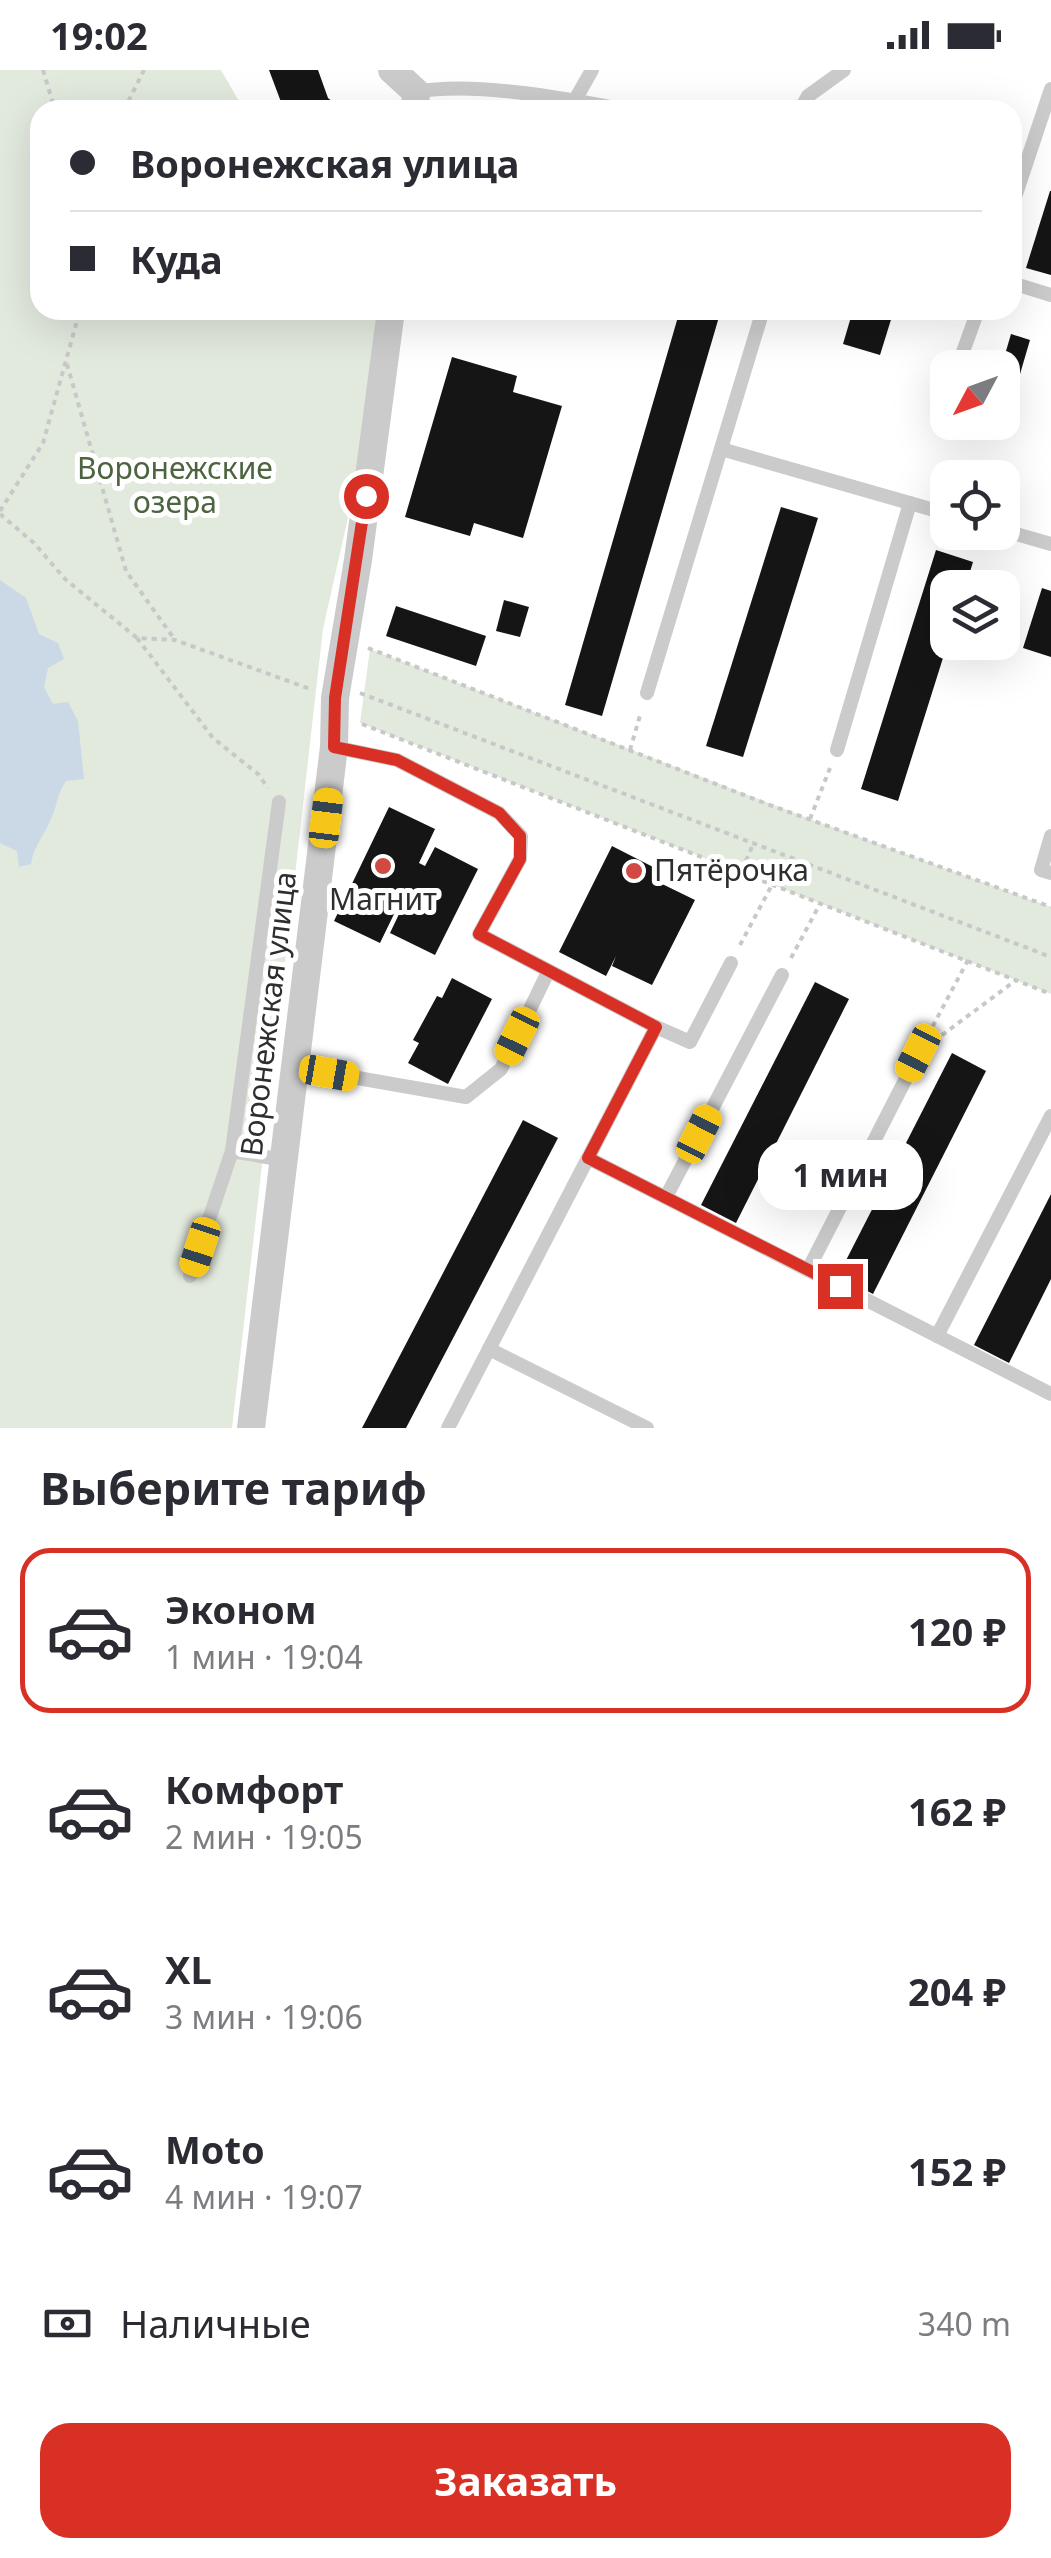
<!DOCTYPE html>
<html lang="ru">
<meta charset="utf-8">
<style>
body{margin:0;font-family:"Noto Sans",sans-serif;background:#f7f7f7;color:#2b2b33;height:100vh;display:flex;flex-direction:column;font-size:38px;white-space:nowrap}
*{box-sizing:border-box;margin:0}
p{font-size:32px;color:#7c7c81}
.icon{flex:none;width:55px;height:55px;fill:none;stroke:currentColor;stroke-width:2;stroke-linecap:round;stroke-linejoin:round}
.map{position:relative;height:1358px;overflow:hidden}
.panel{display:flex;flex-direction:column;background:#fff;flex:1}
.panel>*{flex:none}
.guide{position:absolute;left:30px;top:30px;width:992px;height:220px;border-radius:30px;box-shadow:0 10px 40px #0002;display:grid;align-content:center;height:220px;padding:0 40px;background:#fff}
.needle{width:65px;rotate:229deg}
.fabs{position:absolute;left:930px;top:280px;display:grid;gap:20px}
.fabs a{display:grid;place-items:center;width:90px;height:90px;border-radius:20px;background:#fff;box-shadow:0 10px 40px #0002;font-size:50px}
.end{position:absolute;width:45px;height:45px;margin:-22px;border:12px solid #d93025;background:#fff;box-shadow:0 0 0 5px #fff}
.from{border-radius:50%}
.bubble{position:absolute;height:70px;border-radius:30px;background:#fff;box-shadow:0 10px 40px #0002;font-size:32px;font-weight:700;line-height:70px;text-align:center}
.car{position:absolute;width:30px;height:60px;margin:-30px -15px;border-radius:12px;box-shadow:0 0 8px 2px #0007;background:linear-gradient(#f5c518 24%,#345 0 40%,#f5c518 0 76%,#345 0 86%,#f5c518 0)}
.guide b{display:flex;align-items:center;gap:35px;height:95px;font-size:38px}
.guide b+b{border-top:2px solid #e1e1e2}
.guide i{width:25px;height:25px;background:#2b2b33}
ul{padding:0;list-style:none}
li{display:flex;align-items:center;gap:30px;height:165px;margin:0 20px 15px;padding:0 20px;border:5px solid transparent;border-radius:30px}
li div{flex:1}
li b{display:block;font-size:38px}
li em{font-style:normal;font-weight:700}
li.on{border-color:#d93025}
li>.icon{width:90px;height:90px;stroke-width:1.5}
h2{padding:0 40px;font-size:45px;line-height:120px}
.pay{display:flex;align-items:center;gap:25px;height:110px;padding:0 40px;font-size:38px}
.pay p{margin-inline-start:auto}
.primary-button{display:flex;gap:20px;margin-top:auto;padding:20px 40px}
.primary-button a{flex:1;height:115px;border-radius:30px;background:#d93025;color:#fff;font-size:40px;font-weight:700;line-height:115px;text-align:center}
.status{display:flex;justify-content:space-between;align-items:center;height:70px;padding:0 50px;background:#fff;direction:ltr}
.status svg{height:28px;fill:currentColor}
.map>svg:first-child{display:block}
.green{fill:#e2e9dd}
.water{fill:#cbd9e7}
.building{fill:#151515}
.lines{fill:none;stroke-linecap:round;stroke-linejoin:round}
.path{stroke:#c8c8c8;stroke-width:4;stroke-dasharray:5 5;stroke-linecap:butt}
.service{stroke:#cbcbcb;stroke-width:14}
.minor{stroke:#cbcbcb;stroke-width:28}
.route{stroke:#d93025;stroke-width:12}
.poi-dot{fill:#d14943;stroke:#fff;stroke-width:4}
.labels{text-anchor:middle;stroke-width:10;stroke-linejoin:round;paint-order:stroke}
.park-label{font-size:30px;fill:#4d6440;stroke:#fff}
.poi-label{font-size:30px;fill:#2e2e2e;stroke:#fff;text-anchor:start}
.street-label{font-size:30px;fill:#2e2e2e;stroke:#fff}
</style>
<div class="status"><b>19:02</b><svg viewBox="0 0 49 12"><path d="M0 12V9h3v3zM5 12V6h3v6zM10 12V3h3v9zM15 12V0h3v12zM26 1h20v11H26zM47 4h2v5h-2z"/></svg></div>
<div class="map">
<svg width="1051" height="1358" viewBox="0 0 1051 1358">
<rect width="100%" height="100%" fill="#fff"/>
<g class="green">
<path d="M0,0h221l23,40h-204v200h337l-21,172 -33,147 -91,799h-232z"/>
<path d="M370,579l440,170 241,88v87l-691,-271z"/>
</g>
<path class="water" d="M0,510l26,18 13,36 19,9 6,16 -16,9 -4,19 9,17 15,-2 10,19 6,58 -18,2c-9,13 -9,25 -15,38 -7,17 -17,26 -20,45l-12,3 -2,-16 -17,-8z"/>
<g class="building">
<path d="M269,0h49l10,28 15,12h-59z"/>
<path d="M1050,121h1v84l-25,-7z"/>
<path d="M680,240h41l-119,406 -37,-11z"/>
<path d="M853,240h41l-14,45 -37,-11z"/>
<path d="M1011,264l19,6 -24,82 -4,-1 -1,-53z"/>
<path d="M452,287l65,19 -4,16 49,14 -39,132 -49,-15 -4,13 -65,-19z"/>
<path d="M781,437l37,11 -75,239 -37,-11z"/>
<path d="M936,480l37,12 -8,26h-17v54l-50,159 -37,-12z"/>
<path d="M1042,518l9,3v66l-28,-9z"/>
<path d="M504,530l25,7 -9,30 -24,-6z"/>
<path d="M396,536l90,30 -10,30 -90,-30z"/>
<path d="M389,737l46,22 -16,34 6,3 10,-19 43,22 -43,86 -45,-22 10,-21 -4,-2 -16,33 -46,-22z"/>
<path d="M612,776l47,24 -5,10 41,20 -43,85 -40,-19 4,-10 -10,20 -47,-24z"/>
<path d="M452,908l40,21 -44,85 -40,-21 11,-20 -6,-3 24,-44 5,2z"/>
<path d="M815,912l34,17 -113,224 -35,-18z"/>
<path d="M952,983l34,18 -113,223 -35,-18z"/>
<path d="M523,1050l35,18 -152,290h-44z"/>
<path d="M1051,1124v85l-42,84 -35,-18z"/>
</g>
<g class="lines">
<g class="path">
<path d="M43,0l12,40"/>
<path d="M124,40l20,-40"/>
<path d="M67,294l59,207 49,69"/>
<path d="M0,441l43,-68 37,-133"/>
<path d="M0,444l34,29 31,36 72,59 38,2 138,50"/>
<path d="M137,568l76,100 45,36 10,14"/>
<path d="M368,578l399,156 284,103"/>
<path d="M360,623l691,264"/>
<path d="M362,654l689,270"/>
<path d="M630,680l11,-38"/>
<path d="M810,749l20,-51"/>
<path d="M742,800l12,-28"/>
<path d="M740,875l33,-62"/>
<path d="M791,888l30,-56"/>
<path d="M928,965l40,-75"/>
<path d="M934,971l81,-60"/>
</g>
<g class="service">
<path d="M416,22c57,-11 153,7 210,18"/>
<path d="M575,30l17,-30"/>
<path d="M800,40l8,-14 36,-26"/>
<path d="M1012,136l39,-117"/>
<path d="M1012,213l39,12"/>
<path d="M959,293l19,-53"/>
<path d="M721,379l227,65"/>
<path d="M1002,460l49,14"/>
<path d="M647,623l116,-383"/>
<path d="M334,677l63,13 102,53 22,23 -1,23 -41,75 177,93 -68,131"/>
<path d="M837,680l73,-247"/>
<path d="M279,732l-47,349 52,9"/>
<path d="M1051,766l-10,34 10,3"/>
<path d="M656,957l34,15 41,-79"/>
<path d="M295,997l171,30 35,-28 47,-97"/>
<path d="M666,1127l116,-222"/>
<path d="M808,1200l111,-217"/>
<path d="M190,1206l42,-125"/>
<path d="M937,1266l114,-220"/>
<path d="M489,1279l158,79"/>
<path d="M448,1358l140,-270 463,236"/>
</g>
<g class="minor">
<path d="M392,0l24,22 -1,18"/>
<path d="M251,1358l83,-681 1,-49 23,-138 33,-250"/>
</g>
</g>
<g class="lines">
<path class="route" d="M366,426l-31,202 -1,49 63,13 102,53 21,23v23l-41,75 177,93 -68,131 252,128"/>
</g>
<g class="poi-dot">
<circle cx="383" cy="796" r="10"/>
<circle cx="634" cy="801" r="10"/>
</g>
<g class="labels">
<g class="park-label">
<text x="175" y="409">Воронежские<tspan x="175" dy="34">озера</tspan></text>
</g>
<g class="poi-label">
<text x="654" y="811">Пятёрочка</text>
<text x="383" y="840" text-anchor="middle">Магнит</text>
</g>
<g class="street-label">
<text transform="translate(269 944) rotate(-83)" y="10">Воронежская улица</text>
</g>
</g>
</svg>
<div class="fabs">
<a><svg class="needle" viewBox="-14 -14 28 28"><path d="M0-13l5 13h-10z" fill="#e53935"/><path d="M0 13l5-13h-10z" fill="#7c7c81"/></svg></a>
<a><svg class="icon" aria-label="locate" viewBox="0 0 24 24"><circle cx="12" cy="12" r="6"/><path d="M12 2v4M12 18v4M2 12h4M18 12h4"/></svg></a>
<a><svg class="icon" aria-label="layers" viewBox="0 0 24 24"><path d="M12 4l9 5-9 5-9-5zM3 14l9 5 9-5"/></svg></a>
</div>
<i class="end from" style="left:366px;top:426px"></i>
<i class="end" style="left:840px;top:1216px"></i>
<div class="bubble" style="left:758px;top:1070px;width:165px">1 мин</div>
<i class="car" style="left:326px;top:748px;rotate:7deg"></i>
<i class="car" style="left:517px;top:966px;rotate:206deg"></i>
<i class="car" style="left:918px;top:983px;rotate:207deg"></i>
<i class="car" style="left:329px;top:1003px;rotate:100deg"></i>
<i class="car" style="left:699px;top:1064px;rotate:27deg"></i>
<i class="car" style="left:200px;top:1177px;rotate:198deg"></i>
<div class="guide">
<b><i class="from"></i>Воронежская улица</b>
<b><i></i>Куда</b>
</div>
</div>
<section class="panel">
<h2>Выберите тариф</h2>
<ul>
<li class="on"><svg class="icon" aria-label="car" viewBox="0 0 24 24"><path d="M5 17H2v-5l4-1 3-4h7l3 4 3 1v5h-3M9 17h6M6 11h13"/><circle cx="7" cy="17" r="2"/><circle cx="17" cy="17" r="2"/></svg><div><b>Эконом</b><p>1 мин · 19:04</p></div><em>120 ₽</em></li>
<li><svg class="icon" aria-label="car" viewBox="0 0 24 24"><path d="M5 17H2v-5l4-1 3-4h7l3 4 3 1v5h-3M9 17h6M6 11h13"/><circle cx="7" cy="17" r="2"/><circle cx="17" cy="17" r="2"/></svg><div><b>Комфорт</b><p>2 мин · 19:05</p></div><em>162 ₽</em></li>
<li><svg class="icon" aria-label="car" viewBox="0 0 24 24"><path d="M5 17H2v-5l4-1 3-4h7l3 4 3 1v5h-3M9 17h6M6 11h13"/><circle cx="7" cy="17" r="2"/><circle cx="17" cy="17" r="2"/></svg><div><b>XL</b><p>3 мин · 19:06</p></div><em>204 ₽</em></li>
<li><svg class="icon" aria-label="car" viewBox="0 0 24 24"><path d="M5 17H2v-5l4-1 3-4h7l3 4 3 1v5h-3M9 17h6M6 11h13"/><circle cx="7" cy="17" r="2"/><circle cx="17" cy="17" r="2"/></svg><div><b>Moto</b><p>4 мин · 19:07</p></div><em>152 ₽</em></li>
</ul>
<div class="pay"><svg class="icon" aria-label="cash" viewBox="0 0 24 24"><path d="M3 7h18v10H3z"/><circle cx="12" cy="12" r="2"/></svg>Наличные<p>340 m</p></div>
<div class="primary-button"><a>Заказать</a></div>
</section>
